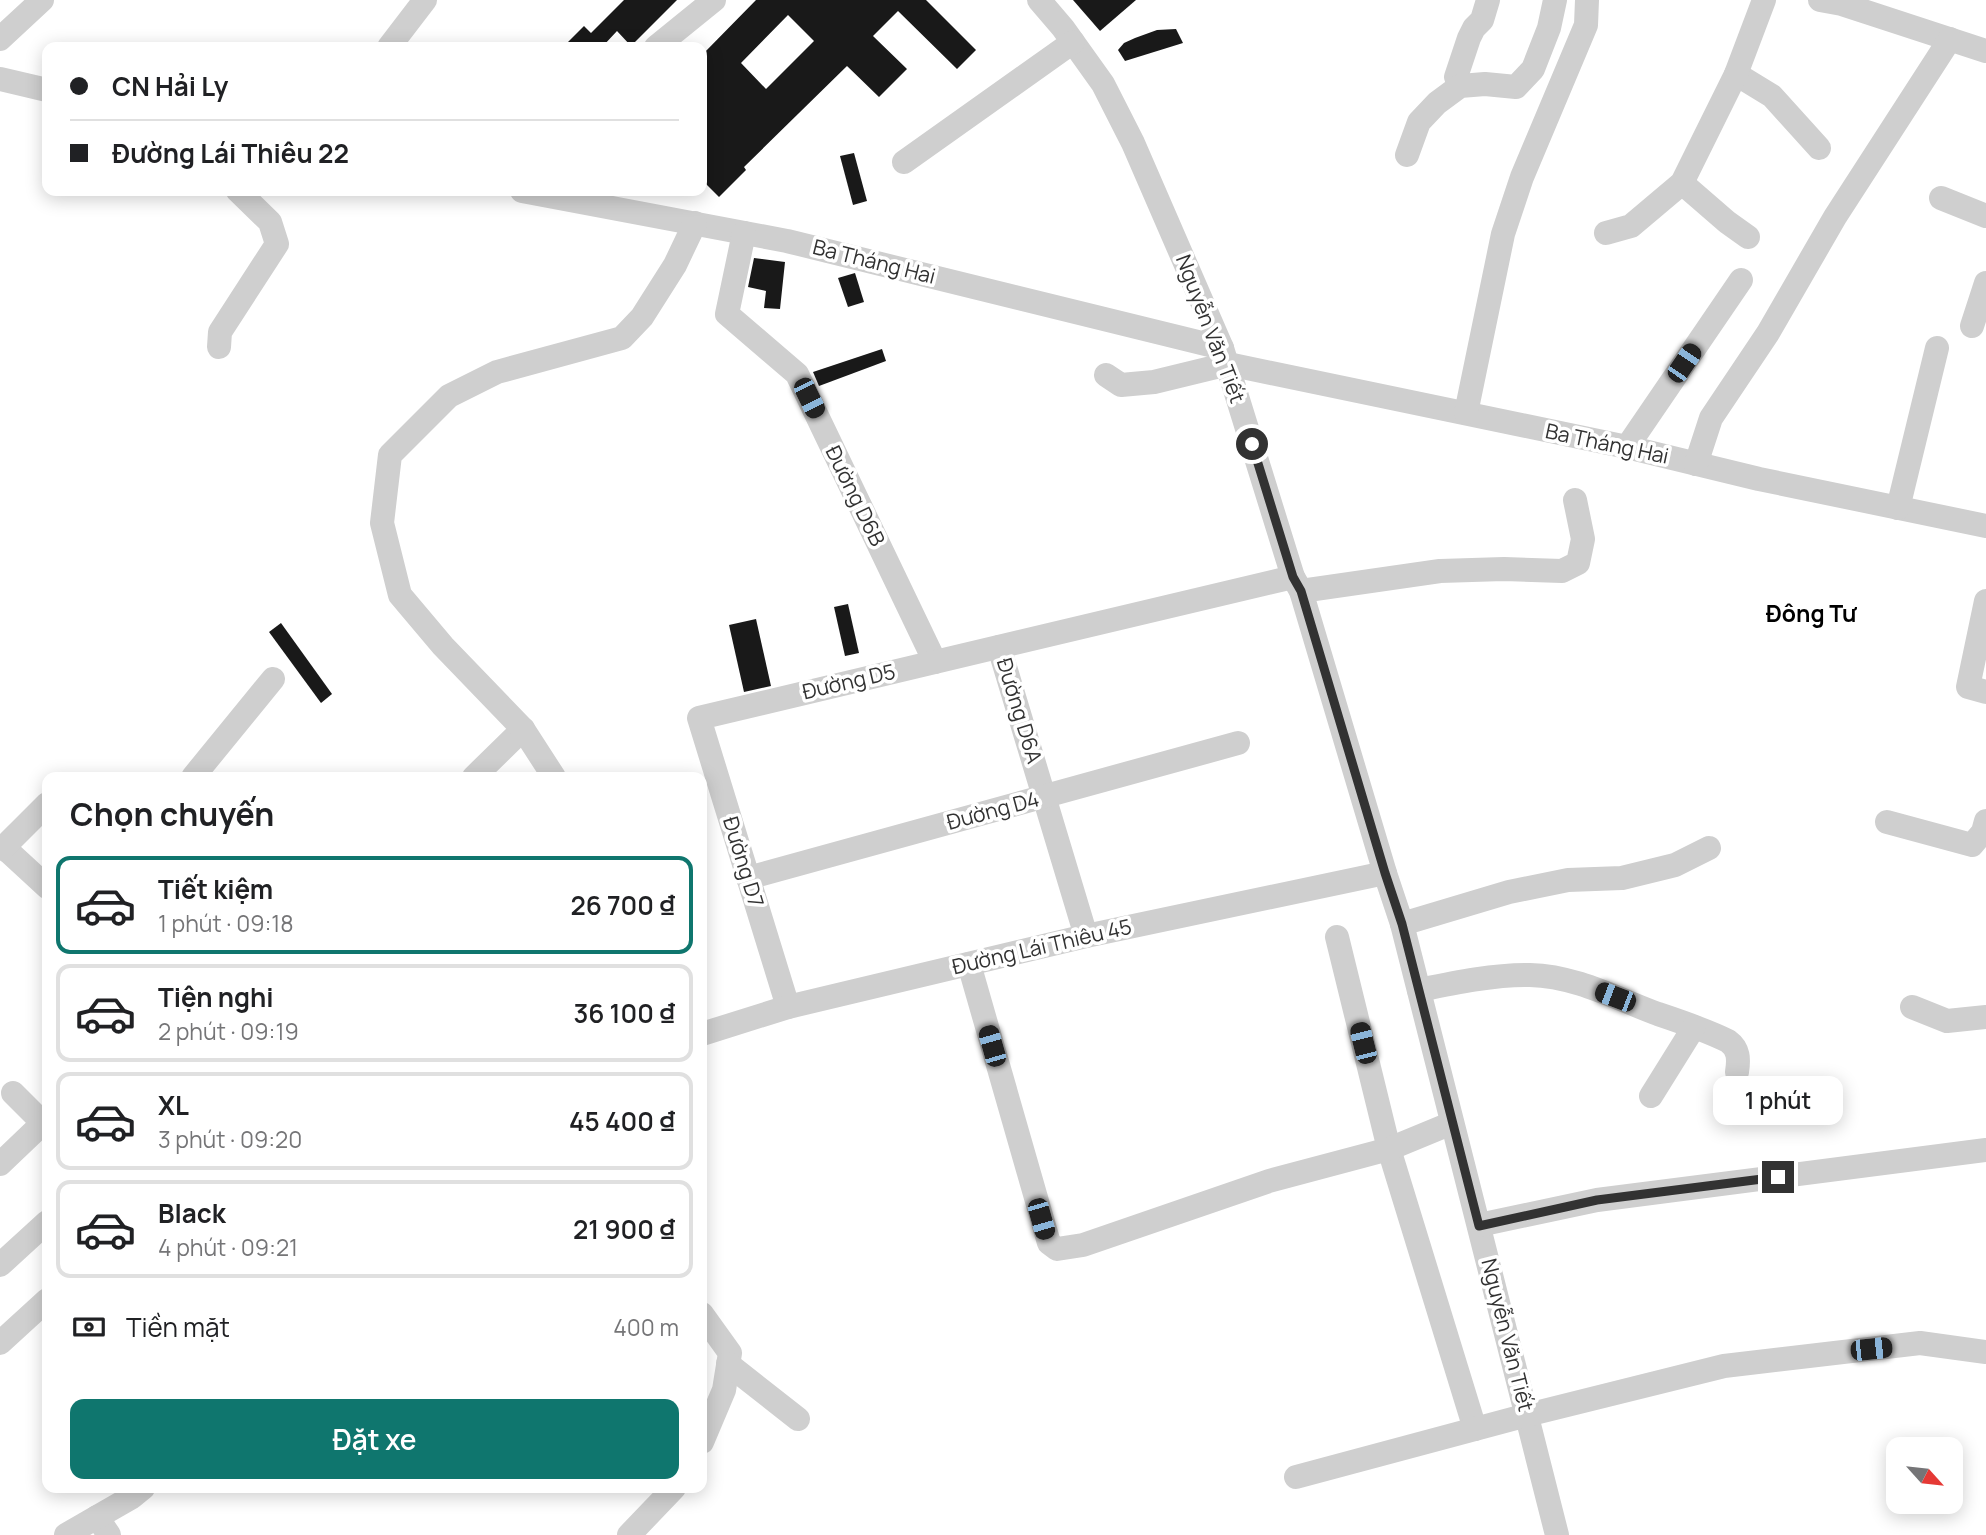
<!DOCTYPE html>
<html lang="vi">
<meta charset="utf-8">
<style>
body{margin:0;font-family:Manrope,sans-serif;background:#f2f2f2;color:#202124;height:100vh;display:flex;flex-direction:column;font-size:26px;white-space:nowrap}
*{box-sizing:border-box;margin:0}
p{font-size:23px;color:#757577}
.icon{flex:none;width:38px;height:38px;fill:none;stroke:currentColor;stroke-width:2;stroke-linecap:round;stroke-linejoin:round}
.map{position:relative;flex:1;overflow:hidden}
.drawer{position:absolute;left:42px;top:772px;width:665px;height:721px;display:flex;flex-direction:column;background:#fff;border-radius:14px;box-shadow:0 4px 18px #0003}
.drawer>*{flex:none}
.hud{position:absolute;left:42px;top:42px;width:665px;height:154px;border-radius:14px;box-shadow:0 4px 18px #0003;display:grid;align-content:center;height:154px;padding:0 28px;background:#fff}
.needle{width:46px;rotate:117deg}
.controls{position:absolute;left:1886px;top:1437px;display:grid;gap:14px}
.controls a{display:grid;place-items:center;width:77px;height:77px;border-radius:14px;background:#fff;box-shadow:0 4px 18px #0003;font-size:35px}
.end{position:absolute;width:32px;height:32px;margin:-16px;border:9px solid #323232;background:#fff;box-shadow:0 0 0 4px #fff}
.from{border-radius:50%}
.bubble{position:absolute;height:49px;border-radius:14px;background:#fff;box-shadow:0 4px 18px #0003;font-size:23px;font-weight:600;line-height:49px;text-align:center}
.car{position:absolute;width:21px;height:42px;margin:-21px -10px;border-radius:9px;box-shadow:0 0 5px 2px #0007;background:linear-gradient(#222 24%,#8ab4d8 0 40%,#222 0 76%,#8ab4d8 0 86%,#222 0)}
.hud b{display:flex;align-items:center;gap:24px;height:66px;font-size:26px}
.hud b+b{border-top:2px solid #e0e0e0}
.hud i{width:18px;height:18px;background:#202124}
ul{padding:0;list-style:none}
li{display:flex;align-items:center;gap:21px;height:98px;margin:0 14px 10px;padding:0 14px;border:4px solid #e0e0e0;border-radius:14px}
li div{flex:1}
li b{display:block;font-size:26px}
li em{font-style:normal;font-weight:600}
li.selected{border-color:#0f766e}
li>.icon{width:63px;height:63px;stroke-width:1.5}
h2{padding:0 28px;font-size:32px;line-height:84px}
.pay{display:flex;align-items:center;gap:18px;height:77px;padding:0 28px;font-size:26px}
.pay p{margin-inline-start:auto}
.action{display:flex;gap:14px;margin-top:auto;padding:14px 28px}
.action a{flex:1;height:80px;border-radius:14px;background:#0f766e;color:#fff;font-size:28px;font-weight:600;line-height:80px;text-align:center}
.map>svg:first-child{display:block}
.building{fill:#191919;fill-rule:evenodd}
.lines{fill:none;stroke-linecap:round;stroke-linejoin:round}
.minor{stroke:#cfcfcf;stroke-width:24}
.route{stroke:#323232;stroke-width:9}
.labels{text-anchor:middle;stroke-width:7;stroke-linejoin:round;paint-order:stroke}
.street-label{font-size:21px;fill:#323232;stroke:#fff}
.neighbourhood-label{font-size:23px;font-weight:bold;fill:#000;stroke:#fff}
</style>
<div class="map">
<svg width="1986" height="1535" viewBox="0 0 1986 1535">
<rect width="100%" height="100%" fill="#fff"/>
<g class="building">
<path d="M624,0h53l-46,46 -14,-15 -14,15 2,1h-42l21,-21 7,7z"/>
<path d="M756,0h170l50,50 -19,19 -59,-58 -25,25 34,33 -28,28 -32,-31 -103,101 2,3 -27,27 -17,-17v-129l2,2zM788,15l26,26 -48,48 -25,-26z"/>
<path d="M1073,0h63l-36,31z"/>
<path d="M1176,29l7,14 -58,18 -7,-11 6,-7 11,-5 22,-8z"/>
<path d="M854,153l13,48 -14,4 -13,-49z"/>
<path d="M754,258l31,4 -5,47 -16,-1 2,-17 -18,-4z"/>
<path d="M855,273l9,29 -16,5 -10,-29z"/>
<path d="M882,349l4,12 -67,25 -6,-14z"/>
<path d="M848,604l11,49 -14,3 -11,-49z"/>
<path d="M756,619l15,67 -27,6 -15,-67z"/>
<path d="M281,623l51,71 -11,9 -52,-71z"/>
</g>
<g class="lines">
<g class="minor">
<path d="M1039,0l24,28 40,56 30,59 89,205 71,229 8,14 84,282 17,51 155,611"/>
<path d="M1820,0l22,4 144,47"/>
<path d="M0,39l42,-39"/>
<path d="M389,47l36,-47"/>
<path d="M656,47l58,-47"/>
<path d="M1736,74l36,22 47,52"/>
<path d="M0,79l47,11"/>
<path d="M1460,86l-4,-9 13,-39 5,-10 8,-8 6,-20"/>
<path d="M1407,155l12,-33 18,-19 23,-17 25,-2 31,3 17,-18 16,-41 6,-28"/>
<path d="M904,162l169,-120"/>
<path d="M1682,183l45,39 21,15"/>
<path d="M522,191l265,50 435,107"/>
<path d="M1941,198l45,18"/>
<path d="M744,233l-17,81 70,60 138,288"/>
<path d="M1606,233l25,-7 51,-43 54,-109 28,-74"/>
<path d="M1972,326l14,-43"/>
<path d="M219,347l1,-15 57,-88 -7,-22 -32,-31"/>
<path d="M1106,375l15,10 33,-3 74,-18 399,83 132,32 227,47"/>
<path d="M1466,413l37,-179 19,-57 64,-152 1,-25"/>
<path d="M1627,447l114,-167"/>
<path d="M1696,464l15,-46 57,-85 67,-116 115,-178"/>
<path d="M1898,508l39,-160"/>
<path d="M1301,591l139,-20 64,-2 58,2 16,-8 5,-24 -8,-39"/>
<path d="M1986,601l-18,86 18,5"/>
<path d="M999,647l87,289"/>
<path d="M193,777l80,-98"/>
<path d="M474,777l49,-48"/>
<path d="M554,777l-31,-48 -80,-83 -43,-51 -18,-72 8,-68 59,-59 48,-24 125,-34 20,-21 33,-52 20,-42"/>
<path d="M1887,822l85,23 11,-13 3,-11"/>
<path d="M0,846l9,6 38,35"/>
<path d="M3,848l44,-44"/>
<path d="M748,878l490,-135"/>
<path d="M1402,924l107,-32 59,-12 54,-2 53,-13 34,-17"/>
<path d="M1337,937l52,212 86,280"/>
<path d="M969,964l80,279 8,6 26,-4 186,-64 120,-32 63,-26"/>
<path d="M1419,990c34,-7 77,-16 111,-15 46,1 87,24 128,39 24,8 48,16 70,27 11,8 11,18 9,31"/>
<path d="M788,1007l-89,-289 594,-141"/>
<path d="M1912,1007l35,14 39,-4"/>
<path d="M702,1034l86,-27 298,-71 299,-63"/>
<path d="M13,1093l34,34"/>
<path d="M1651,1096l43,-69"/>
<path d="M0,1164l43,-41"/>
<path d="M1479,1225l118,-25 389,-50"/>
<path d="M0,1265l47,-43"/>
<path d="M702,1314l28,39 -6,37 -22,52"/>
<path d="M0,1343l47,-43"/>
<path d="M728,1364l70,55"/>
<path d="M1296,1477l231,-62 197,-49 196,-23 66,9"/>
<path d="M97,1517l12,18"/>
<path d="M66,1535l66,-38 11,-9"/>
<path d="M629,1535l45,-47"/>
</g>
</g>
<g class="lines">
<path class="route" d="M1252,444l41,133 8,14 84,282 17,51 77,302 118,-26 181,-23"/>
</g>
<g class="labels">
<g class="street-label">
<text transform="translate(874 262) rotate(14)" y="7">Ba Tháng Hai</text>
<text transform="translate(1210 329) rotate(69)" y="7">Nguyễn Văn Tiết</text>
<text transform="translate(1607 444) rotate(12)" y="7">Ba Tháng Hai</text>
<text transform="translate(855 496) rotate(64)" y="7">Đường D6B</text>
<text transform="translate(849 682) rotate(-13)" y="7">Đường D5</text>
<text transform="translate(1019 711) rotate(73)" y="7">Đường D6A</text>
<text transform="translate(993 811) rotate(-15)" y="7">Đường D4</text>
<text transform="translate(743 862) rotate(73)" y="7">Đường D7</text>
<text transform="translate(1042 947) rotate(-13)" y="7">Đường Lái Thiêu 45</text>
<text transform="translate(1507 1335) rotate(76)" y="7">Nguyễn Văn Tiết</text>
</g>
<g class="neighbourhood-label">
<text x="1811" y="622">Đông Tư</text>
</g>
</g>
</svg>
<div class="controls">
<a><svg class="needle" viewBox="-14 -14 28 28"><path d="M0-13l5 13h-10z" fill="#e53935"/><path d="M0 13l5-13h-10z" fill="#757577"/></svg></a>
</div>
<i class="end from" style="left:1252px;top:444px"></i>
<i class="end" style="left:1778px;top:1177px"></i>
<div class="bubble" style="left:1713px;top:1076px;width:130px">1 phút</div>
<i class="car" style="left:1684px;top:363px;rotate:34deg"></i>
<i class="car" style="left:809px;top:398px;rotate:154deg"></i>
<i class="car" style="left:1615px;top:997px;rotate:291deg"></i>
<i class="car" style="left:1363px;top:1043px;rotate:346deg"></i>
<i class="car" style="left:992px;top:1046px;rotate:344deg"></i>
<i class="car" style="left:1041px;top:1219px;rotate:164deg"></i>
<i class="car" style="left:1871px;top:1349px;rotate:84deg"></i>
<div class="hud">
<b><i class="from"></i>CN Hải Ly</b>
<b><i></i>Đường Lái Thiêu 22</b>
</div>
<section class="drawer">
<h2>Chọn chuyến</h2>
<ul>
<li class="selected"><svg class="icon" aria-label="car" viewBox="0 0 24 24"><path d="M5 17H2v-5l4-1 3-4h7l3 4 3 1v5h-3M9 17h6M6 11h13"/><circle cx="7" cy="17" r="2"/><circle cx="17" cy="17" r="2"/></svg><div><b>Tiết kiệm</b><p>1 phút · 09:18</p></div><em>26 700 ₫</em></li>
<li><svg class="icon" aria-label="car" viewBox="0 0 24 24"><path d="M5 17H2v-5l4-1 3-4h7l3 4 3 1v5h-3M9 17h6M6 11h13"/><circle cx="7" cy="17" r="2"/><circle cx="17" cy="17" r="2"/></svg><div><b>Tiện nghi</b><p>2 phút · 09:19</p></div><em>36 100 ₫</em></li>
<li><svg class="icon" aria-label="car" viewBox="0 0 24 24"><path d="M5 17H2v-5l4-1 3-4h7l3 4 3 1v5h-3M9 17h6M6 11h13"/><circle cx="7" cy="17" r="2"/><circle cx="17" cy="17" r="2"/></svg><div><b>XL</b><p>3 phút · 09:20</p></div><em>45 400 ₫</em></li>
<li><svg class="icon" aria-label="car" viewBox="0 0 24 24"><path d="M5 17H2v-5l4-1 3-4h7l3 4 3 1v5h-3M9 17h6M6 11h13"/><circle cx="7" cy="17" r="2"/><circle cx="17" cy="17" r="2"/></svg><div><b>Black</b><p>4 phút · 09:21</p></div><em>21 900 ₫</em></li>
</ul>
<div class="pay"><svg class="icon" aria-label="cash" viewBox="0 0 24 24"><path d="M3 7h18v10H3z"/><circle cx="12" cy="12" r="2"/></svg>Tiền mặt<p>400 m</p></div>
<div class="action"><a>Đặt xe</a></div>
</section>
</div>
